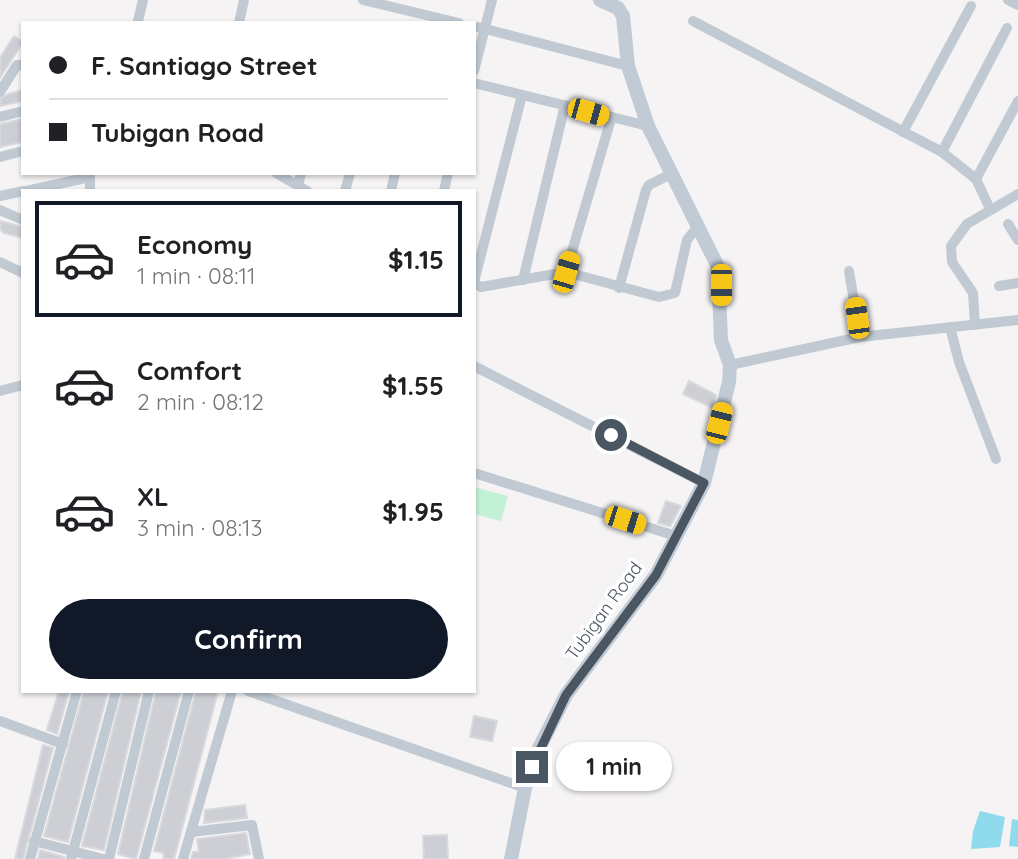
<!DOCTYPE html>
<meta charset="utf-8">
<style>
body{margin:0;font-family:Quicksand,sans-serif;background:#f6f6f6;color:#202124;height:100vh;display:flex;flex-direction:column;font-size:26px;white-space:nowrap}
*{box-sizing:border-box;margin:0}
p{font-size:23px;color:#757577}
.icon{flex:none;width:38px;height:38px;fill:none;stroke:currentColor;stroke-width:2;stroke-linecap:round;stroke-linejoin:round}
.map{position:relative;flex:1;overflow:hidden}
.panel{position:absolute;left:21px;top:189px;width:455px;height:504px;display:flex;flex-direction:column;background:#fff;border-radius:0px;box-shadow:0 2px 5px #0004}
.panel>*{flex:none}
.hud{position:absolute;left:21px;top:21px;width:455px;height:154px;border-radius:0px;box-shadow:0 2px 5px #0004;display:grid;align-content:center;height:154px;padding:0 28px;background:#fff}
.end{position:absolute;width:32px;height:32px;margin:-16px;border:9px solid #4a5661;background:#fff;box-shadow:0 0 0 4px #fff}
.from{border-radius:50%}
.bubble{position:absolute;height:49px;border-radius:24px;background:#fff;box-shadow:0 2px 5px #0004;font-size:23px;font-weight:700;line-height:49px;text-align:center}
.car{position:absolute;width:21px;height:42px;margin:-21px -10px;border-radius:9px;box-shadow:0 0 5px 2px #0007;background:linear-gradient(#f5c518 24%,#345 0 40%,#f5c518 0 76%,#345 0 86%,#f5c518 0)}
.hud b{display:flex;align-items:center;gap:24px;height:66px;font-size:26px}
.hud b+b{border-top:2px solid #e0e0e0}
.hud i{width:18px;height:18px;background:#202124}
ul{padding:12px 0 0;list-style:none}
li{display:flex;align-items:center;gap:21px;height:116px;margin:0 14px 10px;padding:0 14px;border:4px solid transparent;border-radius:0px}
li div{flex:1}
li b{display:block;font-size:26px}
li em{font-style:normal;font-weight:700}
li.active{border-color:#111827}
li>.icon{width:63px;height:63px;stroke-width:1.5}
.action{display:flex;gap:14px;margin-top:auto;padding:14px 28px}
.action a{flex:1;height:80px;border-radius:42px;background:#111827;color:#fff;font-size:28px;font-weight:700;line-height:80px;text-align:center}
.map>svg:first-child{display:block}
.green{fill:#c3f1d5}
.water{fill:#90daee}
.building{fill:#cdcfd5;stroke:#d7d9de;stroke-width:2}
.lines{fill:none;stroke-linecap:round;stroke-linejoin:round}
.street{stroke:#c1cad2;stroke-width:10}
.secondary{stroke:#c1cbd6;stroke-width:14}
.route{stroke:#4a5661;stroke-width:9}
.labels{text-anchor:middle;stroke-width:7;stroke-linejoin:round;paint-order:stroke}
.street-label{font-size:18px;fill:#4a5661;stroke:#fff}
</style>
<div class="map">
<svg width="1018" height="859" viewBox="0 0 1018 859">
<rect width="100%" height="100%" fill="#f5f3f3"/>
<path class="green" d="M474,487l34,9 -7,25 -27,-7z"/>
<g class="water">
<path d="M980,811l25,6 -5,30 -29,2 2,-18z"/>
<path d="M1012,819l6,1v27l-9,-1z"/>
</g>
<g class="building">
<path d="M14,36l9,6 -23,36v-20z"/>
<path d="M23,90v11l-23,5v-7l8,-5z"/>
<path d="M23,119v23l-23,5v-23z"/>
<path d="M0,221l23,6v11l-19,-5 -4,-4z"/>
<path d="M689,381l27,14 -3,13 -30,-14z"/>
<path d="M666,501l15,5 -11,20 -12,-3z"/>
<path d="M59,691h10l-12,43 -10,-4z"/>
<path d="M84,691h24l-40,151 -24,-6z"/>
<path d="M123,691h18l-37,159 -16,-3 -6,-1z"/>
<path d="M156,691h25l-45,168 -18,-5z"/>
<path d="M196,691h22l-44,168h-11l1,-6 -10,-2z"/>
<path d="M474,716l23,5 -5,20 -22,-4z"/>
<path d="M43,745l10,3 -30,111h-8z"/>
<path d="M245,805l2,13 -43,5 1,-13z"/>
<path d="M246,833l4,21 -26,5h-33l2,-7h6l-2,-13z"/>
<path d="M447,835l1,24h-24l-1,-23z"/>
<path d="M40,850l24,7v2h-26z"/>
</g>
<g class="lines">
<g class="street">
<path d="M363,0l96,23"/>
<path d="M1008,0l10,5"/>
<path d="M138,21l5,-21"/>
<path d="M693,21l249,131 34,27 14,30"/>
<path d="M239,23l5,-23"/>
<path d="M474,26l154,40"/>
<path d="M474,71l18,-71"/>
<path d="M474,83l174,43"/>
<path d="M0,92l17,-27h6"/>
<path d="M0,117l23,-6"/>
<path d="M903,132l68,-126"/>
<path d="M942,152l65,-124"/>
<path d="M0,157l23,-6"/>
<path d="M276,173l31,18"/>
<path d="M90,174v17"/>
<path d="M976,179l42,-78"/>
<path d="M298,186l3,-13"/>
<path d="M26,191l64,-14"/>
<path d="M345,191l5,-18"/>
<path d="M391,191l4,-18"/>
<path d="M444,191l4,-18"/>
<path d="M0,196l23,-5"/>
<path d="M0,210l23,10"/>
<path d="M1008,224l10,16"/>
<path d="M0,262l23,11"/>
<path d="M849,271l11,66"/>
<path d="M566,272l45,-153"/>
<path d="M523,280l42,-175"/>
<path d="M474,282l48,-187"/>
<path d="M474,283l7,4 85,-15 93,25 16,-4 12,-53 11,-14"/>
<path d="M999,286l19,-3"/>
<path d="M619,288l27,-98 3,-5 22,-11"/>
<path d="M975,325l-2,-32 -21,-31 -1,-16 16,-22 51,-30"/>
<path d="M950,327l9,35 37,97"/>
<path d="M730,365l130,-28 158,-17"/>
<path d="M474,366l230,117"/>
<path d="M0,391l23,-6"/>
<path d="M474,473l202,63"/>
<path d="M248,691l277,97"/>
<path d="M0,721l63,23"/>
<path d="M191,832l61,-7 7,34"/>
<path d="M34,841l69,18"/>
<path d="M30,859l47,-168"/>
<path d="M71,859l45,-168"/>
<path d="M109,859l40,-168"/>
<path d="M144,859l45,-168"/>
<path d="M183,859l49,-168"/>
</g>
<path class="secondary" d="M511,859l14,-71 13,-38 28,-55 90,-120 48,-92 25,-101 1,-17 -9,-25 -3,-73 -70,-141 -20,-60 -5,-50 -5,-8 -18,-8"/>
</g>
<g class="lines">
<path class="route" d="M532,767l34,-72 90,-120 48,-92 -93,-48"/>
</g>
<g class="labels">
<g class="street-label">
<text transform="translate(604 611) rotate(-54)" y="6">Tubigan Road</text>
</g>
</g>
</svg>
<i class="end from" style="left:611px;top:435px"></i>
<i class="end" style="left:532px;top:767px"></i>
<div class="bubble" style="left:556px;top:742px;width:116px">1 min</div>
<i class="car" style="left:588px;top:112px;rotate:106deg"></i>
<i class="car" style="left:566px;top:272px;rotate:16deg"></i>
<i class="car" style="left:721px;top:285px;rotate:180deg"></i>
<i class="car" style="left:857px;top:318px;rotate:352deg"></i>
<i class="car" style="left:719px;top:423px;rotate:14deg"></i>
<i class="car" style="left:625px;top:520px;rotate:108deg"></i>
<div class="hud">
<b><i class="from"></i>F. Santiago Street</b>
<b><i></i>Tubigan Road</b>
</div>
<section class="panel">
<ul>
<li class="active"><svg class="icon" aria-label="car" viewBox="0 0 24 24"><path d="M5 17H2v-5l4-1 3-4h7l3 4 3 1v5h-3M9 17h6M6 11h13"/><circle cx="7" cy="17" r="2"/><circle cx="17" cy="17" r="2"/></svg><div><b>Economy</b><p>1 min · 08:11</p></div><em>$1.15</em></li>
<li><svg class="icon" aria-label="car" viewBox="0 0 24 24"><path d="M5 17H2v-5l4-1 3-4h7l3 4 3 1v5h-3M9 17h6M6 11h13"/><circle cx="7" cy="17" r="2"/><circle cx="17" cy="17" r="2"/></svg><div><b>Comfort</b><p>2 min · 08:12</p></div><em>$1.55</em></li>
<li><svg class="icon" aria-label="car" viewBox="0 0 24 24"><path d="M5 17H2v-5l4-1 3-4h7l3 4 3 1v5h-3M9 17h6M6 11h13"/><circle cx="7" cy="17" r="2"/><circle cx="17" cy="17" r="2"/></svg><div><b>XL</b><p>3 min · 08:13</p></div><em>$1.95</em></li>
</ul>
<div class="action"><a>Confirm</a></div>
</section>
</div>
